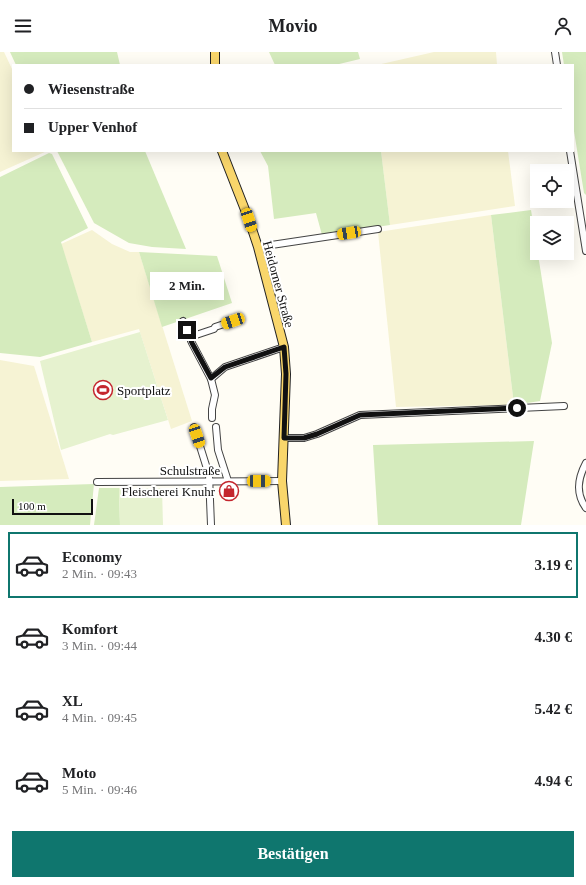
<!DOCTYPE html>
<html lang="de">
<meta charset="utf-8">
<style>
body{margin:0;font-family:Georgia,serif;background:#f2f2f2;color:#202124;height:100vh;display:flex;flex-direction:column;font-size:15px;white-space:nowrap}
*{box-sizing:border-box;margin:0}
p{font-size:13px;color:#757577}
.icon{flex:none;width:22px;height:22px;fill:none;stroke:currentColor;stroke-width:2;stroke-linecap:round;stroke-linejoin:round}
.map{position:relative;height:473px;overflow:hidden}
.sheet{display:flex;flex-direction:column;background:#fff;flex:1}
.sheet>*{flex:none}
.top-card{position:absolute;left:12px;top:12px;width:562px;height:88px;border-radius:0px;box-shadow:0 4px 16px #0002;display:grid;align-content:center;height:88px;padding:0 12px;background:#fff}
.fabs{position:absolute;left:530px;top:112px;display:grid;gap:8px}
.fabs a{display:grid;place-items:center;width:44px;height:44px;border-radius:0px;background:#fff;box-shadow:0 4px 16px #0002;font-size:20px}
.scale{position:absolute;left:12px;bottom:10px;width:81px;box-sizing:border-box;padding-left:4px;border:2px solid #111;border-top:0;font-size:11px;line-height:14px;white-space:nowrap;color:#111;-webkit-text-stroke:3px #fff;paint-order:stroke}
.end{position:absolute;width:18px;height:18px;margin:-9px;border:5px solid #111;background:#fff;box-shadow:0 0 0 2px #fff}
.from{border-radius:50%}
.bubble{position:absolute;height:28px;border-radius:0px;background:#fff;box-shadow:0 4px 16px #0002;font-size:13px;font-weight:700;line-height:28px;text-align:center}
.car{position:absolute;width:12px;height:24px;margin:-12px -6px;border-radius:5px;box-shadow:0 0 3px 1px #0007;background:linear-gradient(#f5c518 24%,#345 0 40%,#f5c518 0 76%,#345 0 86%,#f5c518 0)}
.top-card b{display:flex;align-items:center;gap:14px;height:38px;font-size:15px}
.top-card b+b{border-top:1px solid #e0e0e0}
.top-card i{width:10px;height:10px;background:#202124}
ul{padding:7px 0 0;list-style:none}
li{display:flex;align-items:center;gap:12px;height:66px;margin:0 8px 6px;padding:0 4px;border:2px solid transparent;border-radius:0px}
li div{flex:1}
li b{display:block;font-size:15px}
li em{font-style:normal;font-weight:700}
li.selected{border-color:#0f766e}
li>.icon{width:36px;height:36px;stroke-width:1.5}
.cta{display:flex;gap:8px;margin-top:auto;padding:8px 12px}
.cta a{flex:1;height:46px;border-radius:0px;background:#0f766e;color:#fff;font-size:16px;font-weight:700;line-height:46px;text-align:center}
header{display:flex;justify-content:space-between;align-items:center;height:52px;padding:0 12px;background:#fff;font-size:18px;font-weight:700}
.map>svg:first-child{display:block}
.farmland{fill:#f6f3d4}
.green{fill:#d5ebbd}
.pitch{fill:#e6f2cf}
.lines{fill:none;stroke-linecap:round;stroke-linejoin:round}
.minor-casing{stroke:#444;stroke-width:8}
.major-casing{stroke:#222;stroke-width:10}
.minor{stroke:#fff;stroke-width:6}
.major{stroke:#f9d66b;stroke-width:8}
.route{stroke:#111;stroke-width:5}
.labels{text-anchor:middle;stroke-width:4;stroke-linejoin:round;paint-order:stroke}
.street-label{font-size:13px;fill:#111;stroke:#fff}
.poi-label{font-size:13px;fill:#111;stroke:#fff;text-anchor:start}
</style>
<header><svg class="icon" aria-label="menu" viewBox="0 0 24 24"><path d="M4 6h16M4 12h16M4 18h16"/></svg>Movio<svg class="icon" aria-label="person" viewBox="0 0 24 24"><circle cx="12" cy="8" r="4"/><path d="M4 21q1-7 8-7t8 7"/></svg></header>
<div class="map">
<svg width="586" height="473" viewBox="0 0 586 473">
<rect width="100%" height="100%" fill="#fffdf5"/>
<g class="farmland">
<path d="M0,0h4l9,19v80h34l-47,21z"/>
<path d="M434,0h62l1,13h-120z"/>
<path d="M381,99h127l7,55 -125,19z"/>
<path d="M491,163l23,190 -118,2 -18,-175z"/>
<path d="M92,178l20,14 18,8h9l53,169 -21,8 -32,-100 -47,13 -31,-98z"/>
<path d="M0,308l34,6 35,113 -69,2z"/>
</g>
<g class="green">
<path d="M10,0h107l3,13h-104z"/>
<path d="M269,0h89l2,7 -25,6h-60z"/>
<path d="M562,0h24v143l-2,-2 -11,-68v-60h-9z"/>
<path d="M57,99h88l41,98 -34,-2 -23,-4 -35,-20z"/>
<path d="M260,99h121l9,74 -68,10 -6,-22 -42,6 -6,-53z"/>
<path d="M49,101l3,1 36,74 -27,14 31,100 -52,15 -40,-4v-176z"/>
<path d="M531,158l21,133 -12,58 -26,4 -23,-190z"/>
<path d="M139,200l78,4 15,47 -70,24z"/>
<path d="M534,389l-13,84h-143l-5,-80z"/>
<path d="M94,432l-4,41h-90v-38z"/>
<path d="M99,436h20l1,37h-26z"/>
</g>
<g class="pitch">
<path d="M140,280l28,88 -55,15 -3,-1 -49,16 -21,-89z"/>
<path d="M119,436h43l1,37h-43z"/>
</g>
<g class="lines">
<defs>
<g id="minor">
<path d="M555,0l2,13"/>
<path d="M570,99l16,100"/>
<path d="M258,195l120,-18"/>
<path d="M183,269l9,22 19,36 4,16 -3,14v9"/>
<path d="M191,288l5,-5 18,-6 1,-2 18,-6"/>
<path d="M211,327l14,-12 59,-20"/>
<path d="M194,375l15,48 2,50"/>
<path d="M216,375l2,23 10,31"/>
<path d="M284,386h20l13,-4 43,-19 204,-9"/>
<path d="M586,411c-8,15 -11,30 0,45"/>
<path d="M97,430l185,-1"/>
</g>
<g id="major">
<path d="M215,0v13"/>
<path d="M222,99l27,69 9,27 26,100 2,27 -4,107 4,44"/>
</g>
</defs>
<use href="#minor" class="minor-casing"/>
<use href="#major" class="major-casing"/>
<use href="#minor" class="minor"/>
<use href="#major" class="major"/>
</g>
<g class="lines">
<path class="route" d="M187,278l5,13 19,35 14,-11 59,-20 2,27 -2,64h20l13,-4 43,-19 157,-7"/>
</g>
<defs>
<symbol id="stadium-ring" viewBox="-11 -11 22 22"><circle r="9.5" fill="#fff" stroke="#c4262e" stroke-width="1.5"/><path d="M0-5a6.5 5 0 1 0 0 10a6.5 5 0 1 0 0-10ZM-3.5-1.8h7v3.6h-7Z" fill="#c4262e"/></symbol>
<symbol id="shop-ring" viewBox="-11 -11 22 22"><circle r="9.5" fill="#fff" stroke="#c4262e" stroke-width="1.5"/><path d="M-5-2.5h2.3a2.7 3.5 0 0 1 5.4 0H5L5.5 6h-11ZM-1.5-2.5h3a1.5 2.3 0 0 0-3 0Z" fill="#c4262e"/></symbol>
</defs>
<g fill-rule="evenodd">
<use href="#stadium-ring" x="92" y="327" width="22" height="22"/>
<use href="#shop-ring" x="218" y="428" width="22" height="22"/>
</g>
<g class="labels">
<g class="street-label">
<text transform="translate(279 232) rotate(75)" y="5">Heidorner Straße</text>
<text x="190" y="423">Schulstraße</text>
</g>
<g class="poi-label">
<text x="117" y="343">Sportplatz</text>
<text x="215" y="444" text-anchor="end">Fleischerei Knuhr</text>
</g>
</g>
</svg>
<div class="fabs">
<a><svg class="icon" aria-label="locate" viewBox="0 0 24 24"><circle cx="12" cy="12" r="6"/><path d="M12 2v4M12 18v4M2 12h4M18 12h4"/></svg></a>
<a><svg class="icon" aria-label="layers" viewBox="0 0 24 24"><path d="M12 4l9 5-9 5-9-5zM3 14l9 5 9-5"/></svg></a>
</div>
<div class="scale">100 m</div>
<i class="end from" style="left:517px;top:356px"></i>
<i class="end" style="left:187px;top:278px"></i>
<div class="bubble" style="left:150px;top:220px;width:74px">2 Min.</div>
<i class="car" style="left:249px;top:168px;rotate:162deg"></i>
<i class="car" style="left:349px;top:181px;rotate:261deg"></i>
<i class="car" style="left:233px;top:269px;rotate:251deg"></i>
<i class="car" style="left:197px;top:384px;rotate:161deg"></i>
<i class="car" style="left:259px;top:429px;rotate:90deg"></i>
<div class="top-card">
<b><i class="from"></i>Wiesenstraße</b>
<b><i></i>Upper Venhof</b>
</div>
</div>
<section class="sheet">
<ul>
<li class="selected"><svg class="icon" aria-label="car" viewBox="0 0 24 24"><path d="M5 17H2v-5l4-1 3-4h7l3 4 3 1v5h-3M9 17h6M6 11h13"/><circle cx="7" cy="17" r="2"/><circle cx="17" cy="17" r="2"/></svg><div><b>Economy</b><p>2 Min. · 09:43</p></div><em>3.19 €</em></li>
<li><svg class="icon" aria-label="car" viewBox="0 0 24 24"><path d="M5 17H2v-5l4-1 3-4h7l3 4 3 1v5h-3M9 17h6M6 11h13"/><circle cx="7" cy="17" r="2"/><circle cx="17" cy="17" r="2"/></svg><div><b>Komfort</b><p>3 Min. · 09:44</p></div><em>4.30 €</em></li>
<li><svg class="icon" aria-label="car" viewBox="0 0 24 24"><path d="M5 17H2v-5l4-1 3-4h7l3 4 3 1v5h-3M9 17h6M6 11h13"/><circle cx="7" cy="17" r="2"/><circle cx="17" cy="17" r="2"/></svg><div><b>XL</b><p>4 Min. · 09:45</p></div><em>5.42 €</em></li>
<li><svg class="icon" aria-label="car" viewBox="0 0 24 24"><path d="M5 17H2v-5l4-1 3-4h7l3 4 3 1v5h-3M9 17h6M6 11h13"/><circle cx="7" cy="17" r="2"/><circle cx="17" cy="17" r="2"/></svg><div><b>Moto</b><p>5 Min. · 09:46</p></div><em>4.94 €</em></li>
</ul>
<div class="cta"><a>Bestätigen</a></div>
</section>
